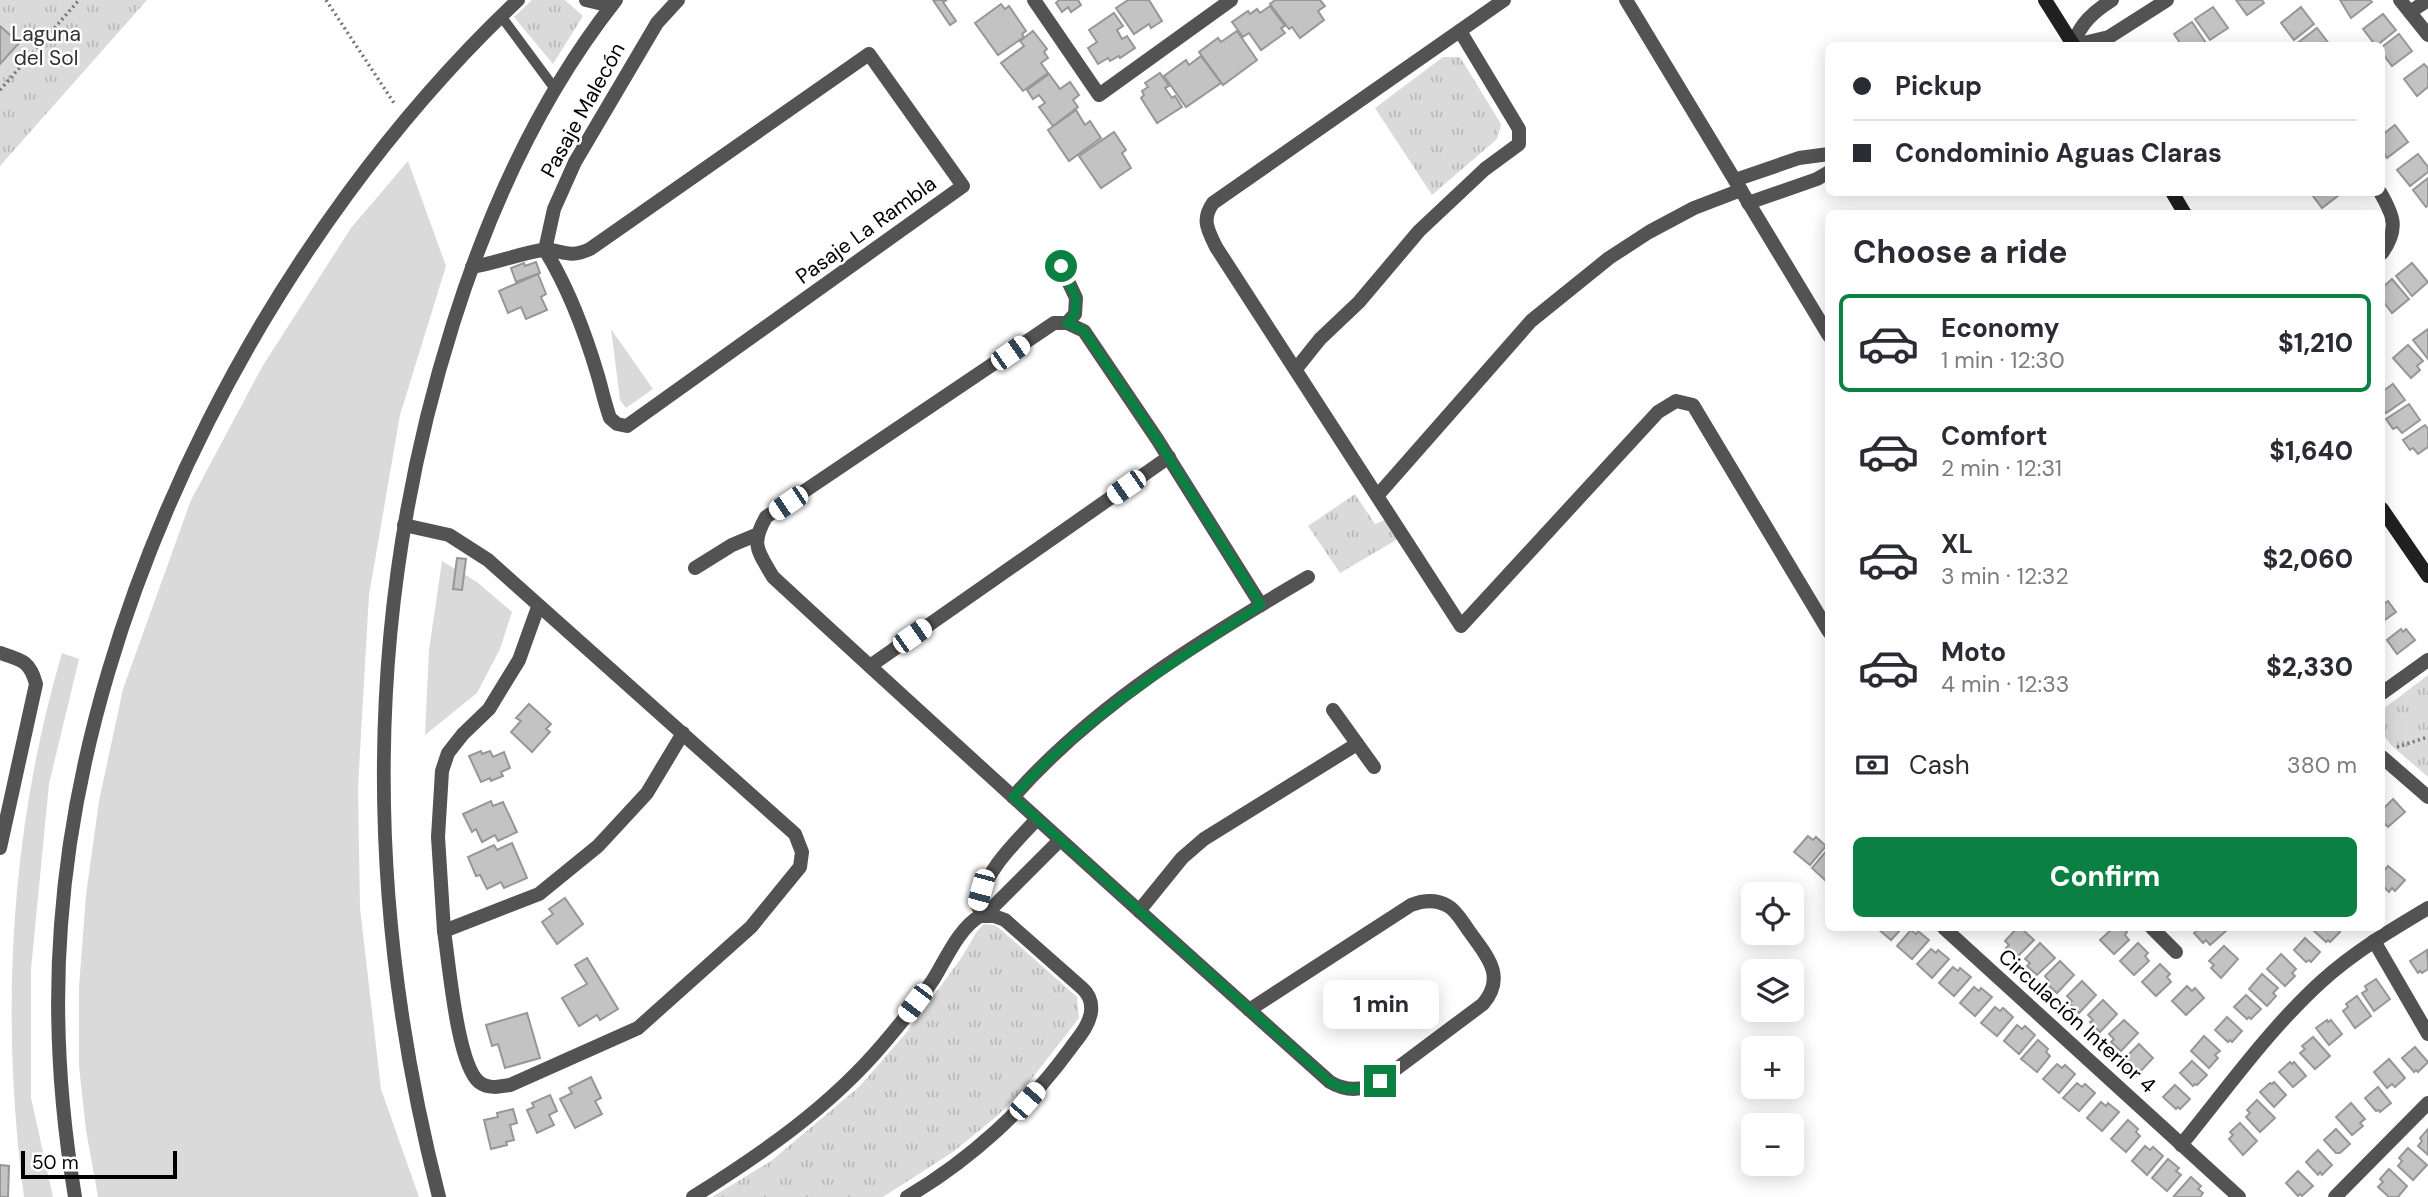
<!DOCTYPE html>
<meta charset="utf-8">
<style>
body{margin:0;font-family:"DM Sans",sans-serif;background:#f7f7f7;color:#2b2b33;height:100vh;display:flex;flex-direction:column;font-size:26px;white-space:nowrap}
*{box-sizing:border-box;margin:0}
p{font-size:23px;color:#7c7c81}
.icon{flex:none;width:38px;height:38px;fill:none;stroke:currentColor;stroke-width:2;stroke-linecap:round;stroke-linejoin:round}
.map{position:relative;flex:1;overflow:hidden}
.drawer{position:absolute;left:1825px;top:210px;width:560px;height:721px;display:flex;flex-direction:column;background:#fff;border-radius:10px;box-shadow:0 4px 18px #0003}
.drawer>*{flex:none}
.banner{position:absolute;left:1825px;top:42px;width:560px;height:154px;border-radius:10px;box-shadow:0 4px 18px #0003;display:grid;align-content:center;height:154px;padding:0 28px;background:#fff}
.fabs{position:absolute;left:1741px;top:882px;display:grid;gap:14px}
.fabs a{display:grid;place-items:center;width:63px;height:63px;border-radius:10px;background:#fff;box-shadow:0 4px 18px #0003;font-size:35px}
.scale{position:absolute;left:21px;bottom:18px;width:156px;box-sizing:border-box;padding-left:7px;border:4px solid #000;border-top:0;font-size:19px;line-height:24px;white-space:nowrap;color:#000;-webkit-text-stroke:5px #fff;paint-order:stroke}
.end{position:absolute;width:32px;height:32px;margin:-16px;border:9px solid #0b8043;background:#fff;box-shadow:0 0 0 4px #fff}
.from{border-radius:50%}
.bubble{position:absolute;height:49px;border-radius:10px;background:#fff;box-shadow:0 4px 18px #0003;font-size:23px;font-weight:800;line-height:49px;text-align:center}
.car{position:absolute;width:21px;height:42px;margin:-21px -10px;border-radius:9px;box-shadow:0 0 5px 2px #0007;background:linear-gradient(#fff 24%,#345 0 40%,#fff 0 76%,#345 0 86%,#fff 0)}
.banner b{display:flex;align-items:center;gap:24px;height:66px;font-size:26px}
.banner b+b{border-top:2px solid #e1e1e2}
.banner i{width:18px;height:18px;background:#2b2b33}
ul{padding:0;list-style:none}
li{display:flex;align-items:center;gap:21px;height:98px;margin:0 14px 10px;padding:0 14px;border:4px solid transparent;border-radius:10px}
li div{flex:1}
li b{display:block;font-size:26px}
li em{font-style:normal;font-weight:800}
li.selected{border-color:#0b8043}
li>.icon{width:63px;height:63px;stroke-width:1.5}
h2{padding:0 28px;font-size:32px;line-height:84px}
.pay{display:flex;align-items:center;gap:18px;height:77px;padding:0 28px;font-size:26px}
.pay p{margin-inline-start:auto}
.button{display:flex;gap:14px;margin-top:auto;padding:14px 28px}
.button a{flex:1;height:80px;border-radius:10px;background:#0b8043;color:#fff;font-size:28px;font-weight:800;line-height:80px;text-align:center}
.map>svg:first-child{display:block}
.green{fill:#dadada}
.park{fill:url(#park-tufts)}
.building{fill:#c3c3c3;stroke:#979797;stroke-width:2}
.lines{fill:none;stroke-linecap:round;stroke-linejoin:round}
.path{stroke:#757575;stroke-width:3.5;stroke-dasharray:2 3.5;stroke-linecap:butt}
.service{stroke:#535353;stroke-width:10}
.minor{stroke:#535353;stroke-width:14}
.tertiary{stroke:#535353;stroke-width:14}
.secondary{stroke:#202020;stroke-width:14}
.route{stroke:#0b8043;stroke-width:9}
.labels{text-anchor:middle;stroke-width:5;stroke-linejoin:round;paint-order:stroke}
.park-label{font-size:21px;fill:#313131;stroke:#fff}
.street-label{font-size:21px;fill:#000;stroke:#fff}
</style>
<div class="map">
<svg width="2428" height="1197" viewBox="0 0 2428 1197">
<defs>
<pattern id="park-tufts" width="24" height="20" patternUnits="userSpaceOnUse" patternTransform="scale(1.75)"><rect width="24" height="20" fill="#dadada"/><path d="M3 7l-1-3M5 7V3M7 7l1-3M15 17l-1-3M17 17v-4M19 17l1-3" fill="none" stroke="#b9b9b9"/></pattern>
</defs>
<rect width="100%" height="100%" fill="#fff"/>
<g class="green">
<path d="M408,161l38,105 -46,149 -31,180 -11,192 2,121 21,181 38,108h-321l-12,-67 -7,-64v-79l7,-92 13,-94 24,-112 68,-189 71,-133 89,-139z"/>
<path d="M611,329l42,60 -27,19 -6,-8z"/>
<path d="M442,561l35,21 35,30 -12,37 -23,44 -52,42 4,-85z"/>
<path d="M62,653l17,6 -30,125 -18,185v129l22,99h-29c-24,-182 -14,-367 38,-544z"/>
</g>
<g class="park">
<path d="M0,0h147l-147,166z"/>
<path d="M532,0h33l18,16 -30,48 -39,-47z"/>
<path d="M1443,57h17l41,67 -4,15 -65,56 -57,-87z"/>
<path d="M1355,494l20,30 21,-9 12,18 -68,40 -32,-47z"/>
<path d="M2428,675v102l-36,-31 -10,-13v-23z"/>
<path d="M984,924l10,1 5,3 78,69 2,21 -56,72 -26,26 -44,36 -70,45h-171l59,-36 89,-75 46,-53 56,-76 15,-26z"/>
</g>
<g class="building">
<path d="M933,0h14l-4,2 13,19 -6,4z"/>
<path d="M1059,0h19l3,5 -10,7 -3,-5 -6,5 -6,-9z"/>
<path d="M1128,0h21l13,21 -11,7 -2,-4 -15,10 -18,-26z"/>
<path d="M1275,0h45l5,6 -7,5 6,9 -24,18 -8,-11 -3,2 -19,-25z"/>
<path d="M2236,0h26l2,3 -17,12z"/>
<path d="M2340,0h30l2,2 -21,16z"/>
<path d="M1001,4l4,5 4,-3 17,25 -4,3 2,3 -26,18 -23,-32z"/>
<path d="M1270,6l15,20 -4,2 4,5 -24,17 -12,-17 -6,4 -11,-15 16,-11 2,3 7,-5 3,4z"/>
<path d="M2213,7l15,21 -18,12 -15,-21z"/>
<path d="M2301,7l13,17 -20,16 -13,-17z"/>
<path d="M1114,13l9,13 -6,4 5,9 5,-3 8,12 -15,10 -1,-2 -9,5 -2,-3 -10,6 -10,-16 9,-6 -8,-12z"/>
<path d="M2383,14l13,16 -20,16 -13,-17z"/>
<path d="M2192,22l14,21 -3,3h-21l-8,-12z"/>
<path d="M0,26l19,17 -19,21z"/>
<path d="M2317,28l13,17 -32,1 -2,-2z"/>
<path d="M1033,31l14,18 -3,3 4,6 -7,5 7,10 -25,18 -22,-28 23,-17 -4,-5z"/>
<path d="M1237,31l20,29 -34,25 -24,-33 19,-14 3,4z"/>
<path d="M2399,34l13,17 -20,15 -10,-13v-6z"/>
<path d="M1201,56l20,27 -35,24 -22,-31 22,-16 3,5z"/>
<path d="M2424,64l4,4v19l-11,9 -13,-17z"/>
<path d="M1160,73l9,13 -4,2 7,10 3,-2 7,11 -25,16 -16,-25 3,-3 -2,-4 6,-4 -3,-4z"/>
<path d="M1049,74l11,15 10,-7 9,13 -6,5 5,7 -25,19 -14,-19 6,-4 -6,-8 -6,4 -6,-9z"/>
<path d="M1076,110l9,15 5,-4 11,17 -32,23 -21,-31z"/>
<path d="M2395,125l13,17 -21,16 -5,-8v-15z"/>
<path d="M1114,132l12,18 -4,3 9,15 -30,20 -22,-32z"/>
<path d="M2418,154l10,13v5l-18,14 -13,-16z"/>
<path d="M2428,178v27l-2,2 -13,-17z"/>
<path d="M2310,192h33l-21,16z"/>
<path d="M536,262l4,11 -24,9 -5,-14 13,-5 1,3z"/>
<path d="M2412,263l16,19 -16,14 -16,-20z"/>
<path d="M538,274l8,20 -5,3 6,13 -21,9 -5,-12 -13,6 -9,-22z"/>
<path d="M2392,279l17,20 -17,14 -10,-13v-12z"/>
<path d="M2428,329v30l-15,-19z"/>
<path d="M2408,345l15,16 -6,5 3,4 -9,8 -18,-20z"/>
<path d="M2393,384l12,16 -19,13 -4,-6v-15z"/>
<path d="M2409,404l11,16 -18,13 -5,-6 -4,2 -7,-10z"/>
<path d="M2425,425l3,4v18l-10,7 -5,-6 -3,2 -7,-10z"/>
<path d="M457,558l9,1 -4,31 -9,-1z"/>
<path d="M2383,601l2,2 3,-2 8,11 -14,10z"/>
<path d="M2401,629l2,3 3,-3 9,11 -18,14 -10,-14z"/>
<path d="M529,704l22,20 -5,5 4,3 -18,20 -21,-20 10,-11 -5,-3z"/>
<path d="M481,751l1,3 8,-3 3,6 11,-5 6,16 -9,4 2,4 -12,5 -1,-3 -9,4 -12,-26z"/>
<path d="M2393,799l12,13 -17,15 -6,-6v-11z"/>
<path d="M491,801l2,5 10,-4 14,30 -19,9 -3,-6 -13,7 -6,-13 -4,3 -9,-18z"/>
<path d="M1808,836l5,4 3,-3 10,9 -16,19 -16,-13z"/>
<path d="M512,843l15,35 -23,10 -3,-6 -14,7 -7,-14 -4,1 -8,-19 26,-12 3,5z"/>
<path d="M1828,849l1,30 -3,2 -14,-13z"/>
<path d="M2388,866l17,14 -10,11 -3,-3 -3,4 -7,-7v-12z"/>
<path d="M565,898l18,26 -26,20 -15,-22 11,-8 -4,-5z"/>
<path d="M1877,928h25l-11,12z"/>
<path d="M2017,928h4l13,12 -18,18 -10,-10 3,-3 -4,-4z"/>
<path d="M2113,928h10l4,4 -2,3 4,5 -15,14 -14,-14z"/>
<path d="M2200,928h23l3,3 -16,14 -4,-5 -3,3 -9,-10z"/>
<path d="M2315,928h20l5,4 -10,10 -2,-2 -2,2 -13,-12z"/>
<path d="M1911,930l5,4 2,-3 11,9 -17,19 -15,-13z"/>
<path d="M2305,938l15,14 -9,10 -2,-2 -3,2 -12,-12z"/>
<path d="M2040,943l15,15 -18,17 -10,-9 3,-3 -5,-4z"/>
<path d="M2138,943l10,10 -3,3 4,5 -15,14 -14,-14z"/>
<path d="M2224,946l14,13 -17,19 -10,-10 3,-3 -5,-4z"/>
<path d="M1931,949l5,4 2,-3 11,9 -17,19 -15,-14z"/>
<path d="M2427,950l1,19 -6,4 -2,-2 -2,2 -8,-12z"/>
<path d="M2281,954l15,15 -4,4 3,3 -10,10 -18,-17z"/>
<path d="M587,958l31,51 -18,11 -3,-5 -18,11 -17,-28 25,-14 -12,-19z"/>
<path d="M2060,961l14,14 -17,18 -10,-9 2,-3 -4,-5z"/>
<path d="M2160,964l10,10 -3,3 4,5 -15,14 -14,-14z"/>
<path d="M1953,967l5,4 2,-3 11,9 -17,19 -15,-13z"/>
<path d="M2262,974l16,14 -5,5 3,3 -9,10 -18,-17z"/>
<path d="M2376,979l14,20 -16,12 -12,-18 5,-3 -2,-4z"/>
<path d="M2082,981l14,14 -17,18 -10,-10 3,-2 -5,-5z"/>
<path d="M2187,986l5,5 3,-3 9,10 -18,17 -14,-14z"/>
<path d="M1974,987l5,4 2,-3 11,9 -17,19 -15,-13z"/>
<path d="M2246,995l15,14 -10,10 -2,-2 -2,2 -13,-12z"/>
<path d="M2357,996l14,20 -16,12 -12,-17 5,-4 -2,-3z"/>
<path d="M2103,1000l14,14 -17,18 -10,-10 3,-2 -5,-5z"/>
<path d="M1995,1007l5,4 3,-3 10,9 -16,19 -16,-13z"/>
<path d="M527,1013l13,45 -35,10 -7,-24 -6,2 -6,-21z"/>
<path d="M2227,1017l15,14 -10,11 -2,-2 -2,2 -13,-12z"/>
<path d="M2124,1020l14,13 -17,18 -10,-9 3,-3 -5,-5z"/>
<path d="M2327,1020l1,2 3,-2 11,14 -13,11 -13,-17z"/>
<path d="M2017,1025l5,4 3,-3 10,9 -16,19 -15,-13z"/>
<path d="M2204,1036l16,15 -5,4 3,3 -9,10 -18,-17z"/>
<path d="M2313,1037l17,19 -15,13 -15,-16 5,-4 -3,-3z"/>
<path d="M2038,1040l10,9 -2,3 4,4 -13,16 -16,-13z"/>
<path d="M2139,1044l14,14 -17,18 -10,-10 3,-3 -5,-4z"/>
<path d="M2415,1047l13,15 -10,10 -2,-2 -2,2 -12,-14z"/>
<path d="M2389,1059l16,19 -10,9 -3,-3 -5,4 -13,-16z"/>
<path d="M2192,1061l15,14 -10,10 -2,-1 -2,2 -13,-13z"/>
<path d="M2290,1062l2,2 2,-2 12,14 -13,11 -14,-15z"/>
<path d="M2057,1064l5,4 3,-3 10,9 -16,19 -16,-14z"/>
<path d="M591,1077l10,21 -6,3 7,13 -27,14 -15,-29 12,-6 -3,-5z"/>
<path d="M2274,1082l12,13 -12,12 -14,-15 10,-9 2,1z"/>
<path d="M2077,1083l5,4 3,-3 10,9 -16,18 -16,-13z"/>
<path d="M2175,1085l15,14 -10,10 -2,-2 -2,2 -13,-12z"/>
<path d="M2378,1087l13,16 -11,9 -1,-2 -3,1 -11,-13z"/>
<path d="M550,1095l7,16 -8,4 5,10 -17,8 -10,-23 7,-3 -2,-4z"/>
<path d="M2257,1100l18,18 -15,14 -14,-15 4,-4 -3,-3z"/>
<path d="M2101,1102l5,4 2,-3 11,9 -17,19 -15,-13z"/>
<path d="M2351,1103l14,16 -5,4 3,3 -11,9 -16,-18z"/>
<path d="M513,1109l4,14 -7,2 4,15 -8,2 1,3 -16,4 -7,-29 14,-3 -1,-4z"/>
<path d="M2128,1120l10,9 -2,3 4,4 -14,16 -15,-13z"/>
<path d="M2240,1123l17,18 -14,14 -14,-16 4,-4 -3,-3z"/>
<path d="M2336,1129l14,15 -10,9h-4l-12,-13z"/>
<path d="M2428,1129v26l-10,-9 4,-5 -2,-3z"/>
<path d="M2145,1146l5,4 3,-3 10,9 -16,19 -15,-14z"/>
<path d="M2408,1148l19,17 -14,15 -15,-14 4,-5 -3,-3z"/>
<path d="M2318,1150l14,15 -10,10 -2,-3 -2,3 -12,-13z"/>
<path d="M2168,1159l11,9 -3,3 5,4 -14,16 -15,-13z"/>
<path d="M0,1165l9,1 -1,31h-8z"/>
<path d="M2389,1169l18,17 -9,11h-9l-11,-10 5,-5 -3,-3z"/>
<path d="M2298,1171l15,15 -11,10 -2,-2 -2,2 -12,-13z"/>
<path d="M2191,1177l10,9 -3,3 5,4 -3,4h-24l-2,-1z"/>
</g>
<g class="lines">
<g class="path">
<path d="M326,0l68,103"/>
<path d="M0,90l79,-90"/>
<path d="M2397,747l31,-10"/>
</g>
<path class="service" d="M501,16l54,73"/>
<g class="minor">
<path d="M1034,0l65,95 132,-95"/>
<path d="M1504,0l-291,203c-12,17 -5,27 3,44l245,379 197,-214 18,-11 17,4 136,227"/>
<path d="M1626,0l203,336"/>
<path d="M2400,0l28,35"/>
<path d="M2410,12l18,-12"/>
<path d="M2073,44c8,-21 20,-32 39,-44"/>
<path d="M2071,46l38,-9 58,-37"/>
<path d="M1735,180l64,-22 30,-4"/>
<path d="M2380,192c14,24 19,37 2,61"/>
<path d="M1748,203l69,-24 12,-7"/>
<path d="M545,250l9,-41 21,-47 82,-139 21,-23"/>
<path d="M1061,266l15,32 -1,16 -8,9"/>
<path d="M472,267c24,-4 46,-13 70,-17 19,-2 24,10 48,-1l279,-195 94,132 -336,240 -10,-2 -7,-6c-5,-14 -8,-28 -12,-42 -13,-44 -29,-87 -53,-126"/>
<path d="M1296,369l24,-30 39,-37 60,-71 66,-62 34,-25v-15l-59,-98"/>
<path d="M1378,495l153,-174 78,-63 40,-26 45,-24 47,-18"/>
<path d="M404,525l45,10 39,25 307,274 7,18 -2,15 -49,60 -113,101 -128,57c-11,2 -22,4 -31,-3 -22,-18 -30,-120 -35,-151l95,-37 59,-48 49,-53 36,-60"/>
<path d="M695,568l37,-23 24,-10"/>
<path d="M0,653c22,7 30,8 36,31l-36,164"/>
<path d="M870,666l299,-209"/>
<path d="M2382,693l46,-33"/>
<path d="M1333,710l41,57"/>
<path d="M2382,757l46,40"/>
<path d="M1013,797c82,-93 189,-158 295,-220"/>
<path d="M1037,819c-25,27 -50,50 -60,86l7,11 76,-76"/>
<path d="M1139,911l43,-53 22,-19 153,-95"/>
<path d="M1944,928l295,269"/>
<path d="M2152,928l24,24"/>
<path d="M444,931l-6,-94 4,-66 6,-18 15,-19 26,-25 30,-49 19,-53"/>
<path d="M2374,941l54,93"/>
<path d="M1249,1010l162,-105c13,-5 25,-6 37,1 9,5 15,17 21,25 17,24 38,45 14,73l-103,77c-17,10 -33,11 -50,1 -187,-167 -373,-335 -557,-505 -15,-26 -23,-32 -7,-60l288,-194h13l17,8 73,108 104,166"/>
<path d="M2181,1145c45,-55 88,-116 141,-164 32,-29 69,-51 106,-73"/>
<path d="M693,1197c70,-44 137,-90 191,-154 17,-20 34,-41 49,-63 13,-21 26,-52 47,-64h14l11,4 77,68c7,6 10,15 9,24 -2,14 -13,26 -21,37 -43,59 -100,111 -163,148"/>
<path d="M2335,1197l93,-94"/>
</g>
<g class="tertiary">
<path d="M586,0l25,6"/>
<path d="M75,1197c-15,-90 -21,-181 -14,-272 24,-335 215,-697 457,-925"/>
<path d="M439,1197c-75,-293 -77,-583 14,-873 36,-115 88,-229 163,-324"/>
</g>
<g class="secondary">
<path d="M2045,0l29,46"/>
<path d="M2172,192l13,22"/>
<path d="M2382,509l46,67"/>
</g>
</g>
<g class="lines">
<path class="route" d="M1061,266l15,32 -1,16 -8,9 17,8 73,108 104,166c-89,58 -178,112 -248,192l317,285c17,10 33,9 50,-1"/>
</g>
<g class="labels">
<g class="park-label">
<text x="46" y="41">Laguna<tspan x="46" dy="24">del Sol</tspan></text>
</g>
<g class="street-label">
<text transform="translate(583 110) rotate(-61)" y="7">Pasaje Malecón</text>
<text transform="translate(866 230) rotate(-36)" y="7">Pasaje La Rambla</text>
<text transform="translate(2077 1021) rotate(42)" y="7">Circulación Interior 4</text>
</g>
</g>
</svg>
<div class="fabs">
<a><svg class="icon" aria-label="locate" viewBox="0 0 24 24"><circle cx="12" cy="12" r="6"/><path d="M12 2v4M12 18v4M2 12h4M18 12h4"/></svg></a>
<a><svg class="icon" aria-label="layers" viewBox="0 0 24 24"><path d="M12 4l9 5-9 5-9-5zM3 14l9 5 9-5"/></svg></a>
<a>+</a>
<a>−</a>
</div>
<div class="scale">50 m</div>
<i class="end from" style="left:1061px;top:266px"></i>
<i class="end" style="left:1380px;top:1081px"></i>
<div class="bubble" style="left:1323px;top:980px;width:116px">1 min</div>
<i class="car" style="left:1010px;top:353px;rotate:55deg"></i>
<i class="car" style="left:1126px;top:487px;rotate:235deg"></i>
<i class="car" style="left:788px;top:503px;rotate:236deg"></i>
<i class="car" style="left:912px;top:636px;rotate:55deg"></i>
<i class="car" style="left:981px;top:890px;rotate:195deg"></i>
<i class="car" style="left:915px;top:1003px;rotate:217deg"></i>
<i class="car" style="left:1027px;top:1101px;rotate:41deg"></i>
<div class="banner">
<b><i class="from"></i>Pickup</b>
<b><i></i>Condominio Aguas Claras</b>
</div>
<section class="drawer">
<h2>Choose a ride</h2>
<ul>
<li class="selected"><svg class="icon" aria-label="car" viewBox="0 0 24 24"><path d="M5 17H2v-5l4-1 3-4h7l3 4 3 1v5h-3M9 17h6M6 11h13"/><circle cx="7" cy="17" r="2"/><circle cx="17" cy="17" r="2"/></svg><div><b>Economy</b><p>1 min · 12:30</p></div><em>$1,210</em></li>
<li><svg class="icon" aria-label="car" viewBox="0 0 24 24"><path d="M5 17H2v-5l4-1 3-4h7l3 4 3 1v5h-3M9 17h6M6 11h13"/><circle cx="7" cy="17" r="2"/><circle cx="17" cy="17" r="2"/></svg><div><b>Comfort</b><p>2 min · 12:31</p></div><em>$1,640</em></li>
<li><svg class="icon" aria-label="car" viewBox="0 0 24 24"><path d="M5 17H2v-5l4-1 3-4h7l3 4 3 1v5h-3M9 17h6M6 11h13"/><circle cx="7" cy="17" r="2"/><circle cx="17" cy="17" r="2"/></svg><div><b>XL</b><p>3 min · 12:32</p></div><em>$2,060</em></li>
<li><svg class="icon" aria-label="car" viewBox="0 0 24 24"><path d="M5 17H2v-5l4-1 3-4h7l3 4 3 1v5h-3M9 17h6M6 11h13"/><circle cx="7" cy="17" r="2"/><circle cx="17" cy="17" r="2"/></svg><div><b>Moto</b><p>4 min · 12:33</p></div><em>$2,330</em></li>
</ul>
<div class="pay"><svg class="icon" aria-label="cash" viewBox="0 0 24 24"><path d="M3 7h18v10H3z"/><circle cx="12" cy="12" r="2"/></svg>Cash<p>380 m</p></div>
<div class="button"><a>Confirm</a></div>
</section>
</div>
